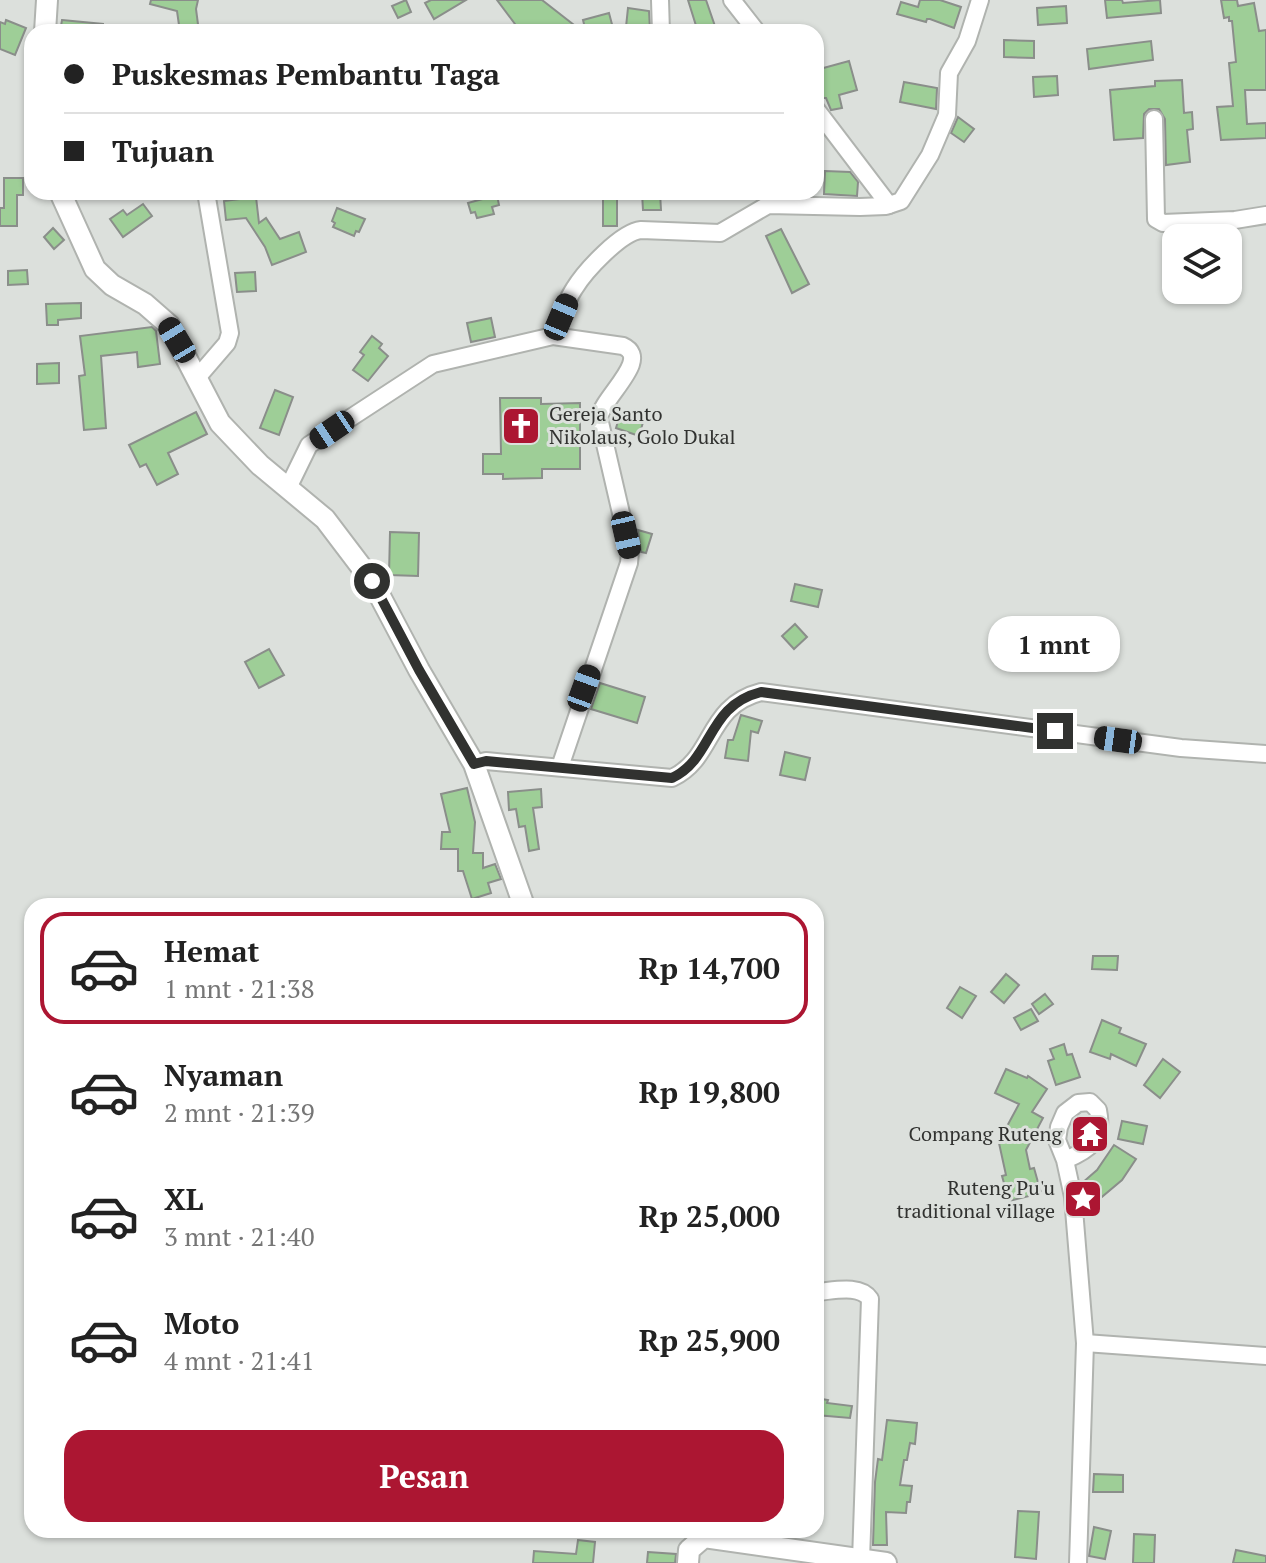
<!DOCTYPE html>
<html lang="id">
<meta charset="utf-8">
<style>
body{margin:0;font-family:"PT Serif",serif;background:#f6f6f6;color:#222;height:100vh;display:flex;flex-direction:column;font-size:30px;white-space:nowrap}
*{box-sizing:border-box;margin:0}
p{font-size:26px;color:#767676}
.icon{flex:none;width:44px;height:44px;fill:none;stroke:currentColor;stroke-width:2;stroke-linecap:round;stroke-linejoin:round}
.map{position:relative;flex:1;overflow:hidden}
.drawer{position:absolute;left:24px;top:898px;width:800px;height:640px;display:flex;flex-direction:column;background:#fff;border-radius:24px;box-shadow:0 2px 6px #0004}
.drawer>*{flex:none}
.banner{position:absolute;left:24px;top:24px;width:800px;height:176px;border-radius:24px;box-shadow:0 2px 6px #0004;display:grid;align-content:center;height:176px;padding:0 40px;background:#fff}
.controls{position:absolute;left:1162px;top:224px;display:grid;gap:16px}
.controls a{display:grid;place-items:center;width:80px;height:80px;border-radius:16px;background:#fff;box-shadow:0 2px 6px #0004;font-size:40px}
.end{position:absolute;width:36px;height:36px;margin:-18px;border:10px solid #313230;background:#fff;box-shadow:0 0 0 4px #fff}
.from{border-radius:50%}
.bubble{position:absolute;height:56px;border-radius:24px;background:#fff;box-shadow:0 2px 6px #0004;font-size:26px;font-weight:800;line-height:56px;text-align:center}
.car{position:absolute;width:24px;height:48px;margin:-24px -12px;border-radius:10px;box-shadow:0 0 6px 2px #0007;background:linear-gradient(#222 24%,#8ab4d8 0 40%,#222 0 76%,#8ab4d8 0 86%,#222 0)}
.banner b{display:flex;align-items:center;gap:28px;height:76px;font-size:30px}
.banner b+b{border-top:2px solid #e0e0e0}
.banner i{width:20px;height:20px;background:#222}
ul{padding:14px 0 0;list-style:none}
li{display:flex;align-items:center;gap:24px;height:112px;margin:0 16px 12px;padding:0 24px;border:4px solid transparent;border-radius:24px}
li div{flex:1}
li b{display:block;font-size:30px}
li em{font-style:normal;font-weight:800}
li.active{border-color:#ac1632}
li>.icon{width:72px;height:72px;stroke-width:1.5}
.cta{display:flex;gap:16px;margin-top:auto;padding:16px 40px}
.cta a{flex:1;height:92px;border-radius:24px;background:#ac1632;color:#fff;font-size:32px;font-weight:800;line-height:92px;text-align:center}
.map>svg:first-child{display:block}
.building{fill:#9ece97;stroke:#8a8e8a;stroke-width:2}
.lines{fill:none;stroke-linecap:round;stroke-linejoin:round}
.minor-casing{stroke:#b0b3af;stroke-width:20}
.tertiary-casing{stroke:#b0b3af;stroke-width:24}
.minor{stroke:#fff;stroke-width:16}
.tertiary{stroke:#fff;stroke-width:20}
.route{stroke:#313230;stroke-width:10}
.labels{text-anchor:middle;stroke-width:6;stroke-linejoin:round;paint-order:stroke}
.poi-label{font-size:20px;fill:#313230;stroke:#dce0dc;text-anchor:end}
</style>
<div class="map">
<svg width="1266" height="1563" viewBox="0 0 1266 1563">
<rect width="100%" height="100%" fill="#dce0dc"/>
<g class="building">
<path d="M151,0h47l-2,9 3,23h-19l-3,-21 -27,-7z"/>
<path d="M406,0l5,12 -13,6 -6,-12z"/>
<path d="M431,0h35l-32,19 -9,-16z"/>
<path d="M497,0h45l41,32h-62z"/>
<path d="M688,0h18l11,32h-19z"/>
<path d="M920,0h20l21,7 -7,21 -24,-9h-3l-1,3 -29,-8 4,-12 17,5z"/>
<path d="M1105,0h17l1,3 37,-3 1,13 -54,5z"/>
<path d="M1221,0h16l1,6 16,-3 5,28 7,-1v60h-21l2,34 19,-1v15l-45,2 -4,-33 16,-1 -4,-43 7,-1 -4,-41h-3v-4l-5,1z"/>
<path d="M1066,6l1,17 -29,2 -1,-17z"/>
<path d="M628,8l21,3 1,19 -24,-3z"/>
<path d="M609,13l5,19h-28l-3,-12z"/>
<path d="M6,20l20,8 -11,27 -15,-6v-27l5,2z"/>
<path d="M62,20l41,4v8h-43z"/>
<path d="M1004,40l30,1v17l-30,-1z"/>
<path d="M1151,41l2,19 -64,9 -2,-20z"/>
<path d="M849,61l8,29 -18,5 3,13 -11,2 -5,-12h-10v-28z"/>
<path d="M1057,76l1,19 -24,2 -1,-20z"/>
<path d="M1182,80l2,33 8,-1 1,17 -6,1 3,32 -24,3 -1,-46 -6,-10h-10l-5,5 -1,24 -29,2 -4,-50 45,-4v-5z"/>
<path d="M904,82l33,6 -1,21 -36,-7z"/>
<path d="M958,117l16,12 -10,13 -13,-9z"/>
<path d="M825,171l25,1 8,10 -1,14 -33,-2z"/>
<path d="M4,178h19v17h-6v31h-17v-18h4z"/>
<path d="M642,193h18l1,17h-18z"/>
<path d="M497,195l2,10 -7,2 2,7 -17,4 -2,-6 -4,1 -3,-10z"/>
<path d="M256,197l3,26 7,-5 14,21 19,-7 7,20 -34,13 -7,-18 -19,-29 -20,2 -2,-19z"/>
<rect x="603" y="198" width="14" height="28"/>
<path d="M143,204l9,12 -29,21 -13,-18 13,-9 4,5z"/>
<path d="M337,208l28,11 -6,13 -3,-1 -2,5 -21,-9 2,-4 -3,-2z"/>
<path d="M53,228l11,12 -10,9 -10,-12z"/>
<path d="M781,229l28,55 -17,9 -26,-57z"/>
<path d="M27,270l1,14 -20,1v-14z"/>
<path d="M255,272l1,19 -19,1 -2,-19z"/>
<path d="M81,303v15l-23,2v5h-11l-1,-21z"/>
<path d="M491,318l4,19 -24,5 -4,-19z"/>
<path d="M152,327l4,4 4,33 -22,3 -1,-15 -36,4 5,72 -22,2 -5,-54 6,-1 -5,-39z"/>
<path d="M372,336l10,8 -3,4 9,8 -20,25 -15,-11 11,-15 -4,-3z"/>
<path d="M59,363v20l-22,1v-20z"/>
<path d="M275,390l18,7 -14,38 -19,-7z"/>
<path d="M500,398h41v6l39,-1v66h-38v9l-39,1v-5h-20v-20h18z"/>
<path d="M621,411l23,8 -5,17 -23,-8z"/>
<path d="M196,412l11,22 -39,19 10,21 -21,11 -11,-21 -6,3 -11,-22z"/>
<path d="M638,530l14,4 -6,19 -5,-1z"/>
<path d="M390,532l29,1 -1,43 -29,-1z"/>
<path d="M795,584l27,6 -4,17 -27,-6z"/>
<path d="M795,624l12,13 -13,12 -12,-13z"/>
<path d="M269,649l15,26 -25,13 -14,-26z"/>
<path d="M600,683l45,14 -8,26 -46,-14z"/>
<path d="M741,715l21,6 -4,12 -7,-2 -3,30 -23,-3 3,-18h5z"/>
<path d="M785,752l25,6 -5,22 -25,-5z"/>
<path d="M467,788l8,34 -2,31h10v15l12,-4 6,15 -13,4 3,10 -19,6 -9,-28h-5v-22h-17l1,-17h8l-9,-38z"/>
<path d="M541,789l1,18 -9,1 6,41 -10,2 -4,-25 -6,1 -3,-18 -7,1 -1,-18z"/>
<path d="M1093,956h25l-1,14 -25,-1z"/>
<path d="M1006,974l13,11 -15,18 -13,-11z"/>
<path d="M960,987l16,9 -14,22 -15,-10z"/>
<path d="M1045,994l8,10 -14,10 -7,-10z"/>
<path d="M1031,1009l7,12 -17,9 -7,-12z"/>
<path d="M1102,1020l19,8 -2,5 27,11 -10,22 -25,-12 -1,5 -20,-7z"/>
<path d="M1064,1044l3,11 5,-1 8,23 -24,8 -8,-24 6,-2 -4,-10z"/>
<path d="M1163,1059l17,13 -20,26 -16,-13z"/>
<path d="M1006,1069l21,9 1,-2 19,13 -15,23 11,6 -17,32 4,19 4,-1 7,25 -32,8 -7,-25 4,-1 -7,-32 4,-13h2l14,-26 -24,-11z"/>
<path d="M1122,1121l25,5 -4,18 -25,-5z"/>
<path d="M1114,1145l22,14 -14,21 -25,21 -15,-18 15,-13z"/>
<path d="M816,1398l12,2 -1,3 25,3 -2,12 -34,-3z"/>
<path d="M887,1420l30,3 -2,21 -5,-1 -3,17h-3l-4,25 12,1 -2,16h-3l-1,11 -20,-1 1,33h-14l2,-63 3,-23 4,1z"/>
<path d="M1094,1474l29,1v17h-30z"/>
<path d="M1018,1511l21,1 -3,47 -21,-2z"/>
<path d="M1094,1527l17,4 -6,28 -16,-3z"/>
<path d="M1134,1534l21,1 -1,28h-21z"/>
<path d="M578,1540l17,2 -2,21h-60l1,-12 42,3z"/>
<path d="M1236,1550l30,6v7h-33z"/>
<path d="M648,1552l28,2 -1,9h-28z"/>
</g>
<g class="lines">
<defs>
<g id="minor">
<path d="M660,0l1,32"/>
<path d="M732,0l25,32"/>
<path d="M816,109l73,96"/>
<path d="M1154,119l2,100 7,4 72,-3 31,-5"/>
<path d="M553,336c6,-16 12,-33 21,-47 11,-18 47,-57 67,-59l79,3 48,-28 92,2 26,-1 15,-5 29,-46 17,-40 2,-42 18,-32 13,-41"/>
<path d="M196,379l31,-36 3,-10 -24,-141"/>
<path d="M288,488l21,-43 124,-81 120,-28 70,10c29,13 -20,50 -24,72l31,134 -1,11 -69,204"/>
<path d="M474,764l12,-3 186,17c43,-20 34,-72 89,-86l420,56 85,6"/>
<path d="M1065,1160c25,-10 39,-21 33,-50l-8,-8 -12,1 -13,10 -6,14 -2,13 8,20 8,37 12,146 -7,220"/>
<path d="M816,1292c17,-1 44,-8 54,7l-9,261"/>
<path d="M1085,1343l181,13"/>
</g>
<g id="tertiary">
<path d="M45,32l2,-32"/>
<path d="M60,192l35,77 17,16 33,19 24,21 51,98 40,42 65,54 47,62 47,89 55,94 50,142"/>
<path d="M688,1563l1,-13 15,-13 182,26"/>
</g>
</defs>
<use href="#minor" class="minor-casing"/>
<use href="#tertiary" class="tertiary-casing"/>
<use href="#minor" class="minor"/>
<use href="#tertiary" class="tertiary"/>
</g>
<g class="lines">
<path class="route" d="M372,581l47,89 55,94 12,-3 186,17c42,-20 34,-72 89,-86l294,39"/>
</g>
<defs>
<symbol id="church-square" viewBox="-11 -11 22 22"><rect x="-9" y="-9" width="18" height="18" rx="4" fill="#ac1632" stroke="#dce0dc"/><path d="M-1.2-6h2.4v3.5h3.3v2.4h-3.3V6h-2.4V-.1h-3.3v-2.4h3.3Z" fill="#fff"/></symbol>
<symbol id="temple-square" viewBox="-11 -11 22 22"><rect x="-9" y="-9" width="18" height="18" rx="4" fill="#ac1632" stroke="#dce0dc"/><path d="M0-6L5-2H3V0L6.5 2.5H4V6H1.5V3h-3V6H-4V2.5H-6.5L-3 0V-2H-5Z" fill="#fff"/></symbol>
<symbol id="sight-square" viewBox="-11 -11 22 22"><rect x="-9" y="-9" width="18" height="18" rx="4" fill="#ac1632" stroke="#dce0dc"/><path d="M0-6L1.8-2.2L6-1.7L2.9 1.2L3.7 5.4L0 3.3L-3.7 5.4L-2.9 1.2L-6-1.7L-1.8-2.2Z" fill="#fff"/></symbol>
</defs>
<g fill-rule="evenodd">
<use href="#church-square" x="499" y="404" width="44" height="44"/>
<use href="#temple-square" x="1068" y="1112" width="44" height="44"/>
<use href="#sight-square" x="1061" y="1177" width="44" height="44"/>
</g>
<g class="labels">
<g class="poi-label">
<text x="549" y="421" text-anchor="start">Gereja Santo<tspan x="549" dy="23">Nikolaus, Golo Dukal</tspan></text>
<text x="1062" y="1141">Compang Ruteng</text>
<text x="1055" y="1195">Ruteng Pu'u<tspan x="1055" dy="23">traditional village</tspan></text>
</g>
</g>
</svg>
<div class="controls">
<a><svg class="icon" aria-label="layers" viewBox="0 0 24 24"><path d="M12 4l9 5-9 5-9-5zM3 14l9 5 9-5"/></svg></a>
</div>
<i class="end from" style="left:372px;top:581px"></i>
<i class="end" style="left:1055px;top:731px"></i>
<div class="bubble" style="left:988px;top:616px;width:132px">1 mnt</div>
<i class="car" style="left:561px;top:317px;rotate:23deg"></i>
<i class="car" style="left:177px;top:340px;rotate:329deg"></i>
<i class="car" style="left:332px;top:430px;rotate:236deg"></i>
<i class="car" style="left:626px;top:535px;rotate:167deg"></i>
<i class="car" style="left:584px;top:688px;rotate:20deg"></i>
<i class="car" style="left:1118px;top:740px;rotate:278deg"></i>
<div class="banner">
<b><i class="from"></i>Puskesmas Pembantu Taga</b>
<b><i></i>Tujuan</b>
</div>
<section class="drawer">
<ul>
<li class="active"><svg class="icon" aria-label="car" viewBox="0 0 24 24"><path d="M5 17H2v-5l4-1 3-4h7l3 4 3 1v5h-3M9 17h6M6 11h13"/><circle cx="7" cy="17" r="2"/><circle cx="17" cy="17" r="2"/></svg><div><b>Hemat</b><p>1 mnt · 21:38</p></div><em>Rp 14,700</em></li>
<li><svg class="icon" aria-label="car" viewBox="0 0 24 24"><path d="M5 17H2v-5l4-1 3-4h7l3 4 3 1v5h-3M9 17h6M6 11h13"/><circle cx="7" cy="17" r="2"/><circle cx="17" cy="17" r="2"/></svg><div><b>Nyaman</b><p>2 mnt · 21:39</p></div><em>Rp 19,800</em></li>
<li><svg class="icon" aria-label="car" viewBox="0 0 24 24"><path d="M5 17H2v-5l4-1 3-4h7l3 4 3 1v5h-3M9 17h6M6 11h13"/><circle cx="7" cy="17" r="2"/><circle cx="17" cy="17" r="2"/></svg><div><b>XL</b><p>3 mnt · 21:40</p></div><em>Rp 25,000</em></li>
<li><svg class="icon" aria-label="car" viewBox="0 0 24 24"><path d="M5 17H2v-5l4-1 3-4h7l3 4 3 1v5h-3M9 17h6M6 11h13"/><circle cx="7" cy="17" r="2"/><circle cx="17" cy="17" r="2"/></svg><div><b>Moto</b><p>4 mnt · 21:41</p></div><em>Rp 25,900</em></li>
</ul>
<div class="cta"><a>Pesan</a></div>
</section>
</div>
